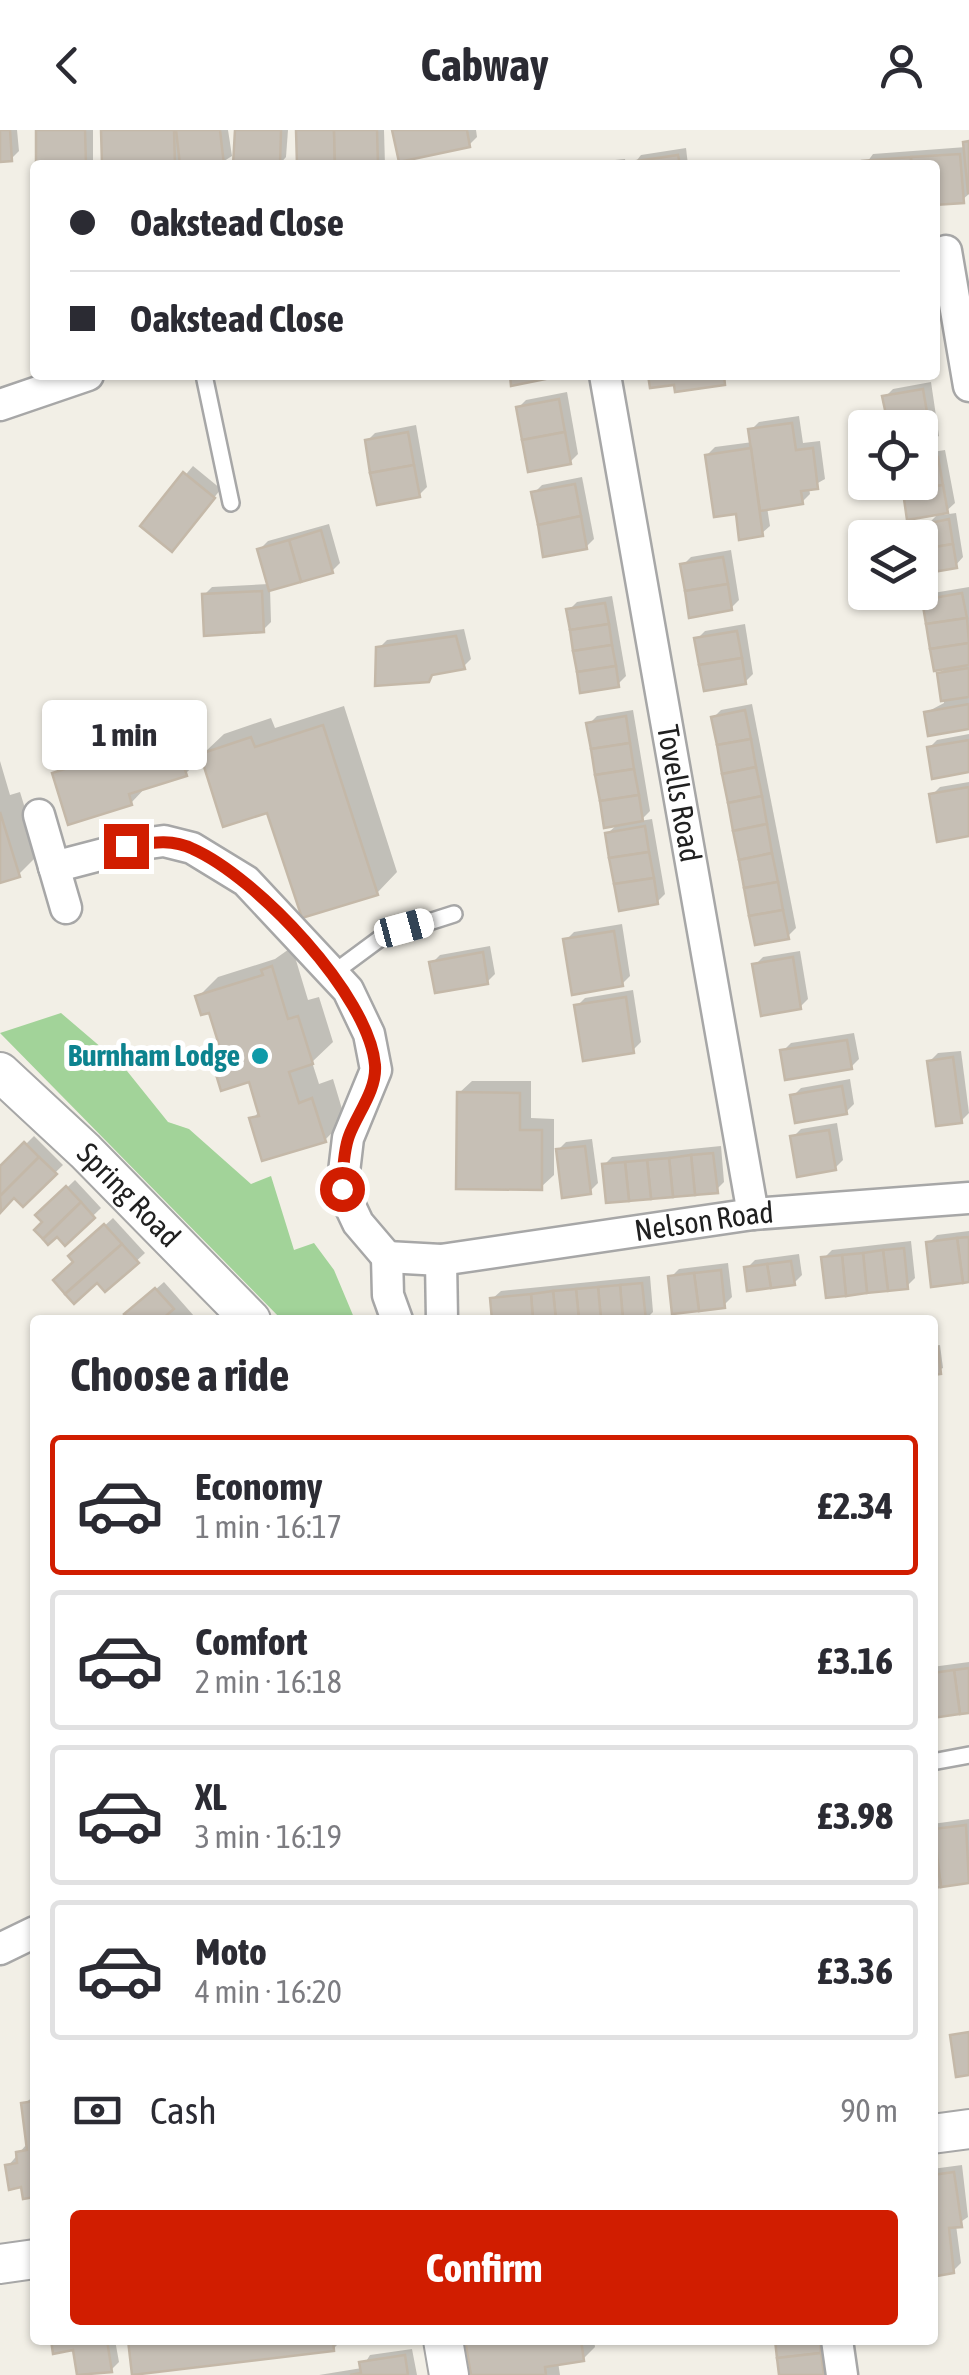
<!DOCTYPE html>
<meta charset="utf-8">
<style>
body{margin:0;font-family:"Asap Condensed",sans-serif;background:#f2f2f3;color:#2b2b33;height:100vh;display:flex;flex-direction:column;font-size:38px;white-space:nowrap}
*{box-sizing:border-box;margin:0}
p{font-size:32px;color:#7c7c81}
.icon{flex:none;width:55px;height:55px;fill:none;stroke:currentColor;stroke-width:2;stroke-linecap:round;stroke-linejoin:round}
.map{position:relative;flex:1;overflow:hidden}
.sheet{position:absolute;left:30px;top:1185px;width:908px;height:1030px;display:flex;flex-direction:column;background:#fff;border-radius:10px;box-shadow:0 2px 8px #0004}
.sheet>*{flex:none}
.hud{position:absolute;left:30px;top:30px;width:910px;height:220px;border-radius:10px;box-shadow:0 2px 8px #0004;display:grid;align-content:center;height:220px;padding:0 40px;background:#fff}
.fabs{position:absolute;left:848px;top:280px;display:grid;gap:20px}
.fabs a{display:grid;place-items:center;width:90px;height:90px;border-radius:10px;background:#fff;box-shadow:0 2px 8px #0004;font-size:50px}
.end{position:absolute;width:45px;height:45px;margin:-22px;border:12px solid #d11d00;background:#fff;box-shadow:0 0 0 5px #fff}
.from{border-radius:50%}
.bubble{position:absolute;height:70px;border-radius:10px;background:#fff;box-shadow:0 2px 8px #0004;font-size:32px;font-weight:700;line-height:70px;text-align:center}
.car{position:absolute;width:30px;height:60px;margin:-30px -15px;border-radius:12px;box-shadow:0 0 8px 2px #0007;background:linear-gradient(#fff 24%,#345 0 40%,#fff 0 76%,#345 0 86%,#fff 0)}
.hud b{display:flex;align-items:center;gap:35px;height:95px;font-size:38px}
.hud b+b{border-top:2px solid #e1e1e2}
.hud i{width:25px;height:25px;background:#2b2b33}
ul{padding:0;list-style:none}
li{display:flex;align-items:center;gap:30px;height:140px;margin:0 20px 15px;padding:0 20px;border:5px solid #e1e1e2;border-radius:10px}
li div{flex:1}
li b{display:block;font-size:38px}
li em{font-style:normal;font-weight:700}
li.on{border-color:#d11d00}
li>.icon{width:90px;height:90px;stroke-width:1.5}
h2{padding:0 40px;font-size:45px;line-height:120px}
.pay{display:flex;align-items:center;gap:25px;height:110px;padding:0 40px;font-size:38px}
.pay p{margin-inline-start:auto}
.cta{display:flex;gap:20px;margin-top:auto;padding:20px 40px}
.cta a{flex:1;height:115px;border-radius:10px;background:#d11d00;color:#fff;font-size:40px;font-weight:700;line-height:115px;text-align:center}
header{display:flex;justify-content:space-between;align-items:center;height:130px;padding:0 40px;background:#fff;font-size:45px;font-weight:700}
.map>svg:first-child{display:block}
.forest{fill:#a2d399}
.shadow{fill:#0003}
.building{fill:#c6bfb5;stroke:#c4b8a8;stroke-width:2.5}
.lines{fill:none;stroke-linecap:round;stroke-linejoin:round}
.service-casing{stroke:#a7a7a7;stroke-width:20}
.minor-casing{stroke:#a7a7a7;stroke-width:35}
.tertiary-casing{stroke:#a7a7a7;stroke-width:42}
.service{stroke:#fff;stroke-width:15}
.minor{stroke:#fff;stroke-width:30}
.tertiary{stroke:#fff;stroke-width:38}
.route{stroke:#d11d00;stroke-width:12}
.culture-dot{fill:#0f9aa8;stroke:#fff;stroke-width:4}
.labels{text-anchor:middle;stroke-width:10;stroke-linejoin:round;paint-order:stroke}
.street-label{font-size:30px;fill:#202020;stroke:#fff}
.culture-label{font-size:30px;font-weight:bold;fill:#0d838f;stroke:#fff;text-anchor:end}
</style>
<header><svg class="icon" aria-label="back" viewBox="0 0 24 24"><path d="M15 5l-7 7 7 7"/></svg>Cabway<svg class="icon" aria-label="person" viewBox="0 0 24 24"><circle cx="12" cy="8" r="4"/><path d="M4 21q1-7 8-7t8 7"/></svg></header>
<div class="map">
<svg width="969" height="2245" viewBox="0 0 969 2245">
<rect width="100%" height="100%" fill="#f2efe6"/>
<path class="forest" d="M61,883l62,53 45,56 21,7 62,55 20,-8 23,74 20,-7 20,27 21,50h-73l-282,-287z"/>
<g class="shadow">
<path d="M0,0h17l2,21 -8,8h-11z"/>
<path d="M38,0h55v35h-54z"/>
<path d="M103,0h125l4,26 -14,9h-114z"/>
<path d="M237,0h51l-2,27 -7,8z"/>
<path d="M298,0h86l1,35h-86z"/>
<path d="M395,0h81l1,7 -8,8z"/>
<path d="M969,10v54l-7,6 -27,2v-37h-70l8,-11 93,-7z"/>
<path d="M686,18l2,17h-55l8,-10z"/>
<path d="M625,29l1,6h-43l2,-2z"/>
<path d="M797,31l1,4h-35z"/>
<path d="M931,252l8,54 -19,10v-18h-30l-5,-31 8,-8z"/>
<path d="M567,262l11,62 -8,8 -52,-54 8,-8z"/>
<path d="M799,286l4,27 17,-2 5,38 -16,9 1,6 -8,8 -35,5 3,19 -9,8 -23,-23 -31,-56 8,-8 38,-5 -2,-12 8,-8z"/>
<path d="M416,295l11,62 -8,8 -52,-54 8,-8z"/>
<path d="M945,320l10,53 -13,12 14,-2 7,44 -8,9 -27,-42 12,-12 -20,-30v-28z"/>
<path d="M193,336l28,23 -42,52 -36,-16z"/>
<path d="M582,347l12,62 -8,8 -52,-54 8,-8z"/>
<path d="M329,394l11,39 -8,8 -62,17 1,34 -8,8 -59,-35 8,-8 57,-3 -9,-35 8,-8z"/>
<path d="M731,420l8,50 -8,8 -48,-43 8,-8z"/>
<path d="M969,457v140l-42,-15 17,-9 -4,-29 7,-8 -22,-65 8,-8z"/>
<path d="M612,466l14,80 -8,8 -49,-74 8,-8z"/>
<path d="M745,494l8,50 -8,8 -48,-43 8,-8z"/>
<path d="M464,499l7,30 -8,8 -84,-19 8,-8z"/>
<path d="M752,574l44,224 -8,8 -75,-218 8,-8z"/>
<path d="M192,576l13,46 19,-18 47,-16 4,10 69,-22 53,166 -20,21 -173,-137 -19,18 -37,11 -17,18 -76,-30 20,-20 41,-13 16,-16z"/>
<path d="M633,580l17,101 -10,10 12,-2 13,75 -8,8 -49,-69 11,-10 -30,-99 8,-8z"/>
<path d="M969,604v36l-40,-22 8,-8z"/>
<path d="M0,631l10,34 10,-3 19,62 -20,20 -19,6z"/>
<path d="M969,652v52l-37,-39 8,-8z"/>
<path d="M622,794l8,52 -8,8 -56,-44 8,-8z"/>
<path d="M490,816l5,28 -8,8 -55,-19 8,-8z"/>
<path d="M292,817l16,53 11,-3 14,45 -21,20 7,22 14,-5 12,40 -20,21 -73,-21 8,-8 -9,-32 -41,-30 10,-10 -9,-29 -13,-13 20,-20 57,-18z"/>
<path d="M800,821l8,48 -8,8 -45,-42 8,-8z"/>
<path d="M633,860l8,52 -8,8 -56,-44 8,-8z"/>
<path d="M854,903l5,26 -8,8 -68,-16 8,-8z"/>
<path d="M961,921l8,62 -8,8 -31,-60 8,-8z"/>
<path d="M850,949l4,25 -8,8 -53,-16 8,-8z"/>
<path d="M472,951h59v37l23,1v56l-13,12 -82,-94z"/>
<path d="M837,993l6,37 -8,8 -42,-31 8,-8z"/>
<path d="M34,1006l29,29 -40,39 -9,-9 -13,13 -1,-38z"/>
<path d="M592,1009l6,44 -8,8 -32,-41 8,-8z"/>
<path d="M721,1016l3,36 -8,8 -112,-25 8,-8z"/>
<path d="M75,1050l26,28 -36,35 -26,-28z"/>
<path d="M113,1088l32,35 -39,36 -35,-32z"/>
<path d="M969,1101v49l-40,-37 8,-8z"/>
<path d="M911,1111l4,37 -8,8 -83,-28 8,-8z"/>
<path d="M799,1124l3,21 -8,8 -47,-15 8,-8z"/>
<path d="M728,1133l4,34 -8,8 -53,-28 8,-8z"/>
<path d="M650,1146l3,36 -8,8h-152l-1,-21 9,-8z"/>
<path d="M164,1152l30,34 -4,4h-57l3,-13z"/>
<path d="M940,1215l3,23 -11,5v-27z"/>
<path d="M969,1532v48l-37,5v-48z"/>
<path d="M969,1689v62l-37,4v-61z"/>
<path d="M35,1966v98l-27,-28 18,-21 -3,-41z"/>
<path d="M962,2035l6,52 -12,8 5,38 -8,8 -21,3v-105z"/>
<path d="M53,2210h62l4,22 -8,8 -32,5 -4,-27z"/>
<path d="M130,2210h212l-9,9 -198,26z"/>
<path d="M468,2210h126l1,7 -12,12 -25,3 2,13h-87z"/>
<path d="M777,2210h51l5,35h-51z"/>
<path d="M412,2219l5,26h-98l43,-7 8,-13z"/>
</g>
<g class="building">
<path d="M0,0h10l2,31 -12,1z"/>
<path d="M36,0h49l1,35h-50z"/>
<path d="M101,0h73l1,35h-73z"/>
<path d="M176,0h44l4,35h-44z"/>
<path d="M235,0h46l-1,35h-47z"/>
<path d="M296,0h38l1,35h-38z"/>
<path d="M334,0h43l1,35h-43z"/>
<path d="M392,0h75l3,17 -71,15z"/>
<path d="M969,11v52h-1l-5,-51z"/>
<path d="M960,24l4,49 -29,2v-40h-24v-8z"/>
<path d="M678,25l2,10h-49l-1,-3z"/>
<path d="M911,27v8h-49v-4z"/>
<path d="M510,245h44l1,2 -44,9z"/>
<path d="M648,245h76l1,10 -50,7 -1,-7 -24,3z"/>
<path d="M923,259l5,29 -40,6 -6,-28z"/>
<path d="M559,269l6,33 -43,8 -6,-33z"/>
<path d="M928,288l4,28 -12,2v-20h-32z"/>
<path d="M792,293l4,27 17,-2 5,41 -17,2 2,13 -43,7 -12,-82z"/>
<path d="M408,302l6,33 -44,8 -5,-33z"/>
<path d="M565,302l6,32 -43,8 -6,-32z"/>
<path d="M751,318l12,88 -24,4 -3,-26 -22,3 -9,-62z"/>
<path d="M938,327l5,28 -40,7 -2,-10h19v-22z"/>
<path d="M414,335l6,32 -43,8 -7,-32z"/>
<path d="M183,342l32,26 -43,54 -32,-26z"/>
<path d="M575,354l6,32 -43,9 -7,-33z"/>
<path d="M943,355l5,28 -41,7 -4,-28z"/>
<path d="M581,386l6,33 -44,8 -5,-32z"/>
<path d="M949,389l4,25 -24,4 -4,-24z"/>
<path d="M321,400l12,43 -32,9 -12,-42z"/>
<path d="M289,410l12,42 -32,9 -12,-42z"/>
<path d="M953,414l4,24 -24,4 -4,-24z"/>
<path d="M723,427l5,27 -43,7 -5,-27z"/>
<path d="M728,454l4,26 -43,8 -4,-27z"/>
<path d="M262,461l2,41 -60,4 -2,-42z"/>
<path d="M962,463l5,25 -41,6 -4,-24z"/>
<path d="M605,473l4,21 -39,6 -4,-21z"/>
<path d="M967,488l2,25 -39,6 -4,-25z"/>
<path d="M609,494l3,21 -39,6 -3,-21z"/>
<path d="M737,501l5,27 -43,7 -5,-27z"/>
<path d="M456,506l9,33 -33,6 -3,7 -54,4 1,-39z"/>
<path d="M969,513v22l-35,6 -4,-22z"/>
<path d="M612,515l4,21 -39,6 -4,-21z"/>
<path d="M742,528l4,26 -42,7 -5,-26z"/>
<path d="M616,536l3,21 -39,6 -3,-21z"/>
<path d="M969,538v29l-28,4 -4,-28z"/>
<path d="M969,574v25l-41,7 -4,-24z"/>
<path d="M745,580l6,29 -34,6 -6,-28z"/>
<path d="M626,586l4,27 -39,6 -5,-26z"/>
<path d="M171,595l16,51 -58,18 3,11 -64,20 -16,-52 60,-19 -3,-10z"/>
<path d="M323,595l55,170 -76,23 -35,-105 -44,14 -23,-73 51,-17 4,10z"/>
<path d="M751,609l5,28 -34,7 -5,-29z"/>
<path d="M969,610v32l-37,7 -5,-32z"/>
<path d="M630,613l4,26 -39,6 -4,-26z"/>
<path d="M756,637l6,29 -34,7 -6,-29z"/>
<path d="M634,639l5,26 -39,6 -5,-26z"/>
<path d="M969,657v49l-32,6 -8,-48z"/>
<path d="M639,665l4,26 -39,7 -4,-27z"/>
<path d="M762,666l5,28 -34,7 -5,-28z"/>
<path d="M0,682l20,65 -20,6z"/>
<path d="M767,694l5,29 -33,7 -6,-29z"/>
<path d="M645,696l4,26 -40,6 -4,-25z"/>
<path d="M649,722l5,26 -40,6 -5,-26z"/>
<path d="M772,723l6,29 -34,6 -5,-28z"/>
<path d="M654,748l4,26 -39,7 -5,-27z"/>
<path d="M778,752l5,28 -34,6 -5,-28z"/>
<path d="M783,780l6,29 -34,6 -6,-29z"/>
<path d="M614,801l9,55 -51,9 -9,-56z"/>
<path d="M483,822l5,32 -53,9 -6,-31z"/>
<path d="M793,827l8,52 -40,7 -9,-52z"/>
<path d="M272,836l16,53 10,-3 15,48 -24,8 10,31 13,-5 14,44 -64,19 -13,-43 10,-2 -10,-34 -28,9 -13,-43 11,-3 -10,-32 -8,2 -6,-19 68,-21 -2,-5z"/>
<path d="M626,867l8,56 -51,8 -9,-56z"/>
<path d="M847,910l5,29 -67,11 -5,-30z"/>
<path d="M953,927l9,66 -26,3 -9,-65z"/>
<path d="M842,956l5,28 -52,9 -5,-28z"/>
<path d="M457,962l63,1v37h22v60l-86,-1z"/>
<path d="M829,1000l7,40 -39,7 -7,-41z"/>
<path d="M24,1012l15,15 -39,39v-30z"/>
<path d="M585,1016l6,48 -29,4 -6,-49z"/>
<path d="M713,1023l5,40 -23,2 -4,-40z"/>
<path d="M691,1025l4,40 -22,2 -4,-39z"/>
<path d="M39,1027l18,17 -34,33 -9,-9 -13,14 -1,-16z"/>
<path d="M669,1028l4,39 -22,2 -4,-39z"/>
<path d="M647,1030l4,39 -22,2 -4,-39z"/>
<path d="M625,1032l4,39 -23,2 -4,-39z"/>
<path d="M66,1056l15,16 -38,37 -9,-9 8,-8 -7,-7z"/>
<path d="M81,1072l14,16 -30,28 -8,-9 -9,8 -5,-6z"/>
<path d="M104,1094l18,20 -57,50 -12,-14 20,-18 -5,-6z"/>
<path d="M969,1107v45l-6,1 -6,-45z"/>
<path d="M957,1108l6,45 -32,4 -5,-45z"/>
<path d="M122,1114l17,19 -34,29 -8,-9 -23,21 -9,-10z"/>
<path d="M904,1118l4,41 -20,2 -5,-41z"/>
<path d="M883,1120l5,41 -21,2 -4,-40z"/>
<path d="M863,1123l4,40 -21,3 -4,-41z"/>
<path d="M842,1125l4,41 -20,2 -5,-41z"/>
<path d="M791,1131l4,24 -24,3 -4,-24z"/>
<path d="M767,1134l4,24 -24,3 -3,-24z"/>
<path d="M721,1140l4,38 -26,3 -5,-38z"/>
<path d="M694,1143l5,38 -27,3 -4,-38z"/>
<path d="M642,1153l4,37h-23l-3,-35z"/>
<path d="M620,1155l3,35h-22l-3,-33z"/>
<path d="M598,1157l3,33h-22l-3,-31z"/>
<path d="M155,1158l19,21 -13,11h-31l-6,-6z"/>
<path d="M576,1159l3,31h-23l-3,-29z"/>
<path d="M553,1161l3,29h-23l-2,-26z"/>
<path d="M531,1164l2,26h-41l-2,-22z"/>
<path d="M938,1217l3,27 -9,1v-27z"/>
<path d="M969,1538v45l-9,1 -6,-44z"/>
<path d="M954,1540l6,44 -28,4v-45z"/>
<path d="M966,1695l3,58 -28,4 -7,-58z"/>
<path d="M932,1699l9,58 -9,1z"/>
<path d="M969,1902v43l-13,2 -6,-42z"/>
<path d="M35,1971v96l-12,2 -2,-12 -12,3 -4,-25 12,-2 -1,-11 11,-2 -6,-47z"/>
<path d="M954,2042l8,55 -13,1 5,45 -17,3 -5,-101z"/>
<path d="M51,2210h56l5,32 -35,3 -4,-25 -20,4z"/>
<path d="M128,2210h205l1,11 -202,24z"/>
<path d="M465,2210h116l3,21 -39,6 1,8h-75z"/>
<path d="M775,2210h45l1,13 -44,5z"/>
<path d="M821,2223l3,22h-45l-2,-17z"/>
<path d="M405,2225l3,20h-58l11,-2 -2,-11z"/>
</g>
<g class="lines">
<defs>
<g id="service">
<path d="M204,245l27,128"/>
<path d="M332,844l50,-37 72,-23"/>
<path d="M932,1632l37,-7"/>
</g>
<g id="minor">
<path d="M946,121l23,135"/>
<path id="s1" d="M605,245l148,839"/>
<path d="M0,275l88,-30"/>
<path d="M39,685l27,93"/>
<path d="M54,737l88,-23 22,-3 28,7 54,33 102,109 21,44 7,36 -28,68 -6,51 16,34 29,34"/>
<path id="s2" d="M387,1127l54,3 312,-46 216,-16"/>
<path d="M387,1127l1,38 9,25"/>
<path d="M441,1130l1,60"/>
<path d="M0,1819l35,-17"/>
<path d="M837,2210l5,35"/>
</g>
<g id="tertiary">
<path id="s3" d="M0,942l85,79 166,169"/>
<path d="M932,2004l37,-5"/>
<path d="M0,2134l35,-5"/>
<path d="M443,2210l6,35"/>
</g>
</defs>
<use href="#service" class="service-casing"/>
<use href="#minor" class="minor-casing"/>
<use href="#tertiary" class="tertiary-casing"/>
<use href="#service" class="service"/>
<use href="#minor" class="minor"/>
<use href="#tertiary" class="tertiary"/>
</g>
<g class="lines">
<path class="route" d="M126,716c23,-3 45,-8 67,3 63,28 176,146 182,216 2,25 -18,49 -26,71 -6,16 -6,37 -7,53"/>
</g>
<circle class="culture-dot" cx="260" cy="926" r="10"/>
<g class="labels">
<g class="street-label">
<text dy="10" stroke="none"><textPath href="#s1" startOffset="425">Tovells Road</textPath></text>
<text dy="10" stroke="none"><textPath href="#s3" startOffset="178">Spring Road</textPath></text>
<text dy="10" stroke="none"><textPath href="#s2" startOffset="320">Nelson Road</textPath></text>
</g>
<g class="culture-label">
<text x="240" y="936">Burnham Lodge</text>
</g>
</g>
</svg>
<div class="fabs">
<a><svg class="icon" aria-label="locate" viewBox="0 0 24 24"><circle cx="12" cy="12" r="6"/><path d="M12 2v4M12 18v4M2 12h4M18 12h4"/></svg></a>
<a><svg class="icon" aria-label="layers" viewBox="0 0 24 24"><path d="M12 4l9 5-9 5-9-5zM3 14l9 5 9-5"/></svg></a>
</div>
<i class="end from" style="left:342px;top:1059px"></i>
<i class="end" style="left:126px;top:716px"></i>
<div class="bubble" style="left:42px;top:570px;width:165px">1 min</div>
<i class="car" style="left:404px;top:798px;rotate:75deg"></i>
<div class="hud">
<b><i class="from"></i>Oakstead Close</b>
<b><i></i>Oakstead Close</b>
</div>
<section class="sheet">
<h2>Choose a ride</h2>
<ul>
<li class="on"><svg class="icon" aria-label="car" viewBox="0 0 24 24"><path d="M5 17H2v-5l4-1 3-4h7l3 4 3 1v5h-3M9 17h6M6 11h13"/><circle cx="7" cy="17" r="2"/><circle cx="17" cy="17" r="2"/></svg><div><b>Economy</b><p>1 min · 16:17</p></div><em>£2.34</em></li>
<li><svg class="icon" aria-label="car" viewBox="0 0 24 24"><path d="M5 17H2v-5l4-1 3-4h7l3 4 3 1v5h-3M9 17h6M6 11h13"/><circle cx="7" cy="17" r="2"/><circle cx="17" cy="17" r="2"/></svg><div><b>Comfort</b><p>2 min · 16:18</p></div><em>£3.16</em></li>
<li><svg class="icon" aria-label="car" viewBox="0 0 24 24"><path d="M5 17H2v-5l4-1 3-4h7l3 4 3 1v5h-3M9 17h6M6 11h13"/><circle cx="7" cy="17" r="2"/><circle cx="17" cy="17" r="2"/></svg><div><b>XL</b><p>3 min · 16:19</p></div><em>£3.98</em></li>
<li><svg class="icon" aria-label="car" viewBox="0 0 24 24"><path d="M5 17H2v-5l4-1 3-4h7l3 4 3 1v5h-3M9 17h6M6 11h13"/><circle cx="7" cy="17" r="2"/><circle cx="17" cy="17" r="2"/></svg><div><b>Moto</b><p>4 min · 16:20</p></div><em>£3.36</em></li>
</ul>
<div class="pay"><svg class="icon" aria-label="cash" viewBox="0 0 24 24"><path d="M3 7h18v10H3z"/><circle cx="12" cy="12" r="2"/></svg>Cash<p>90 m</p></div>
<div class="cta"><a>Confirm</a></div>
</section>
</div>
